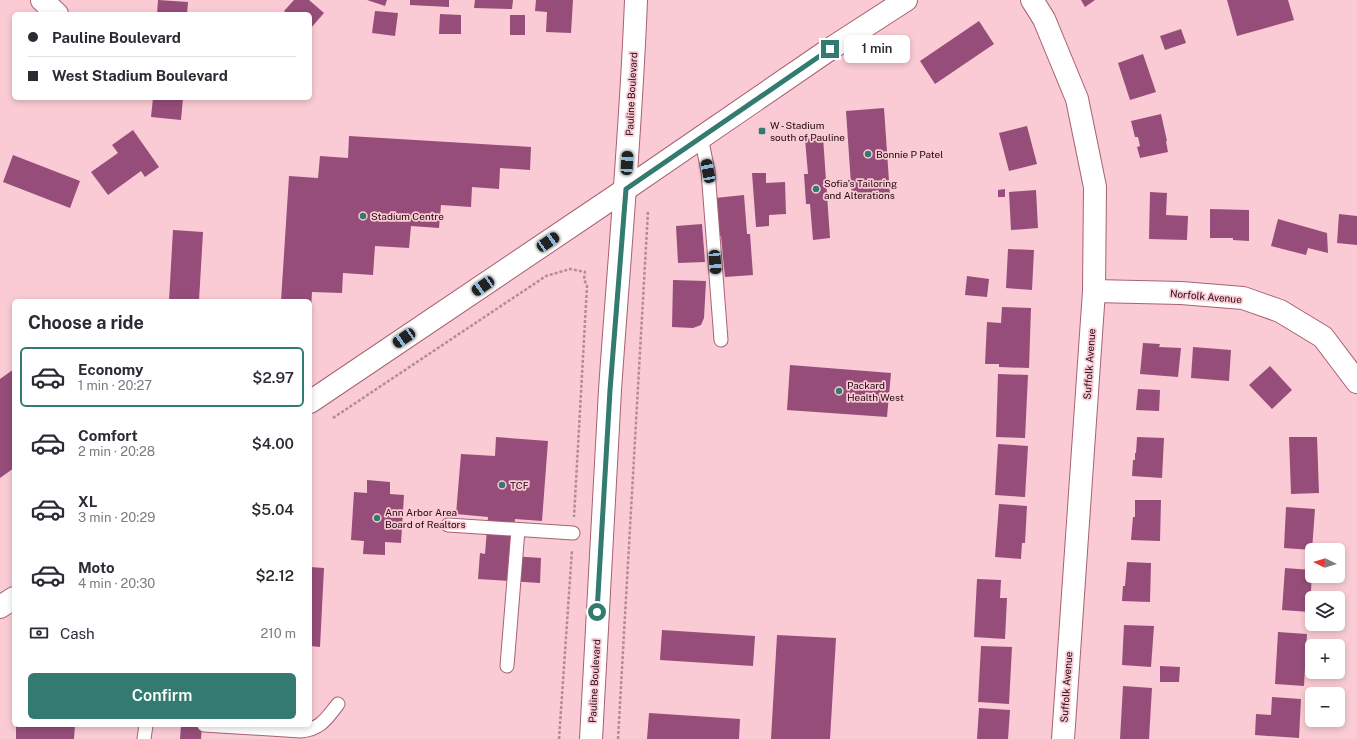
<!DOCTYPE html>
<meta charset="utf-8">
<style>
body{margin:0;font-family:"Public Sans",sans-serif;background:#f7f7f7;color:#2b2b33;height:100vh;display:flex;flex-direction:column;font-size:15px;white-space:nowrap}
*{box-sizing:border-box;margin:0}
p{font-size:13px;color:#7c7c81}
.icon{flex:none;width:22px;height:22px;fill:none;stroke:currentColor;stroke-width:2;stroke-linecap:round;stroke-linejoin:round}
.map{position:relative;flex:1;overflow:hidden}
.details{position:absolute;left:12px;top:299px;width:300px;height:428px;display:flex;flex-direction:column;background:#fff;border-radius:6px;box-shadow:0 2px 6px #0003}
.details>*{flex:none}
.hud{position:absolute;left:12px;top:12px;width:300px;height:88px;border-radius:6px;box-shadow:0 2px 6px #0003;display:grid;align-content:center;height:88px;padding:0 16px;background:#fff}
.needle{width:26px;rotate:275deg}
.buttons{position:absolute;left:1305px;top:543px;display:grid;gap:8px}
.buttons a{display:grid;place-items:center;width:40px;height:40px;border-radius:6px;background:#fff;box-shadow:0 2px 6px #0003;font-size:20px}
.end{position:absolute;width:18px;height:18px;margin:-9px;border:5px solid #337a71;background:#fff;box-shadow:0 0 0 2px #fff}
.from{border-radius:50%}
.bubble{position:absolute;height:28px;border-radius:6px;background:#fff;box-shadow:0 2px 6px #0003;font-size:13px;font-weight:600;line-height:28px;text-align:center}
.car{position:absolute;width:12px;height:24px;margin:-12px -6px;border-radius:5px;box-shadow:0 0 3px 1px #0007;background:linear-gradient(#222 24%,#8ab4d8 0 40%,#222 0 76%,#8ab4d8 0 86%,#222 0)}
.hud b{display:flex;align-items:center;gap:14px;height:38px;font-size:15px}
.hud b+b{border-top:1px solid #e1e1e2}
.hud i{width:10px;height:10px;background:#2b2b33}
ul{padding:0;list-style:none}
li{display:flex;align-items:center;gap:12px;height:60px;margin:0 8px 6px;padding:0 8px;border:2px solid transparent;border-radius:6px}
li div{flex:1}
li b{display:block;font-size:15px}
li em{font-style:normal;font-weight:600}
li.active{border-color:#337a71}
li>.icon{width:36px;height:36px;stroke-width:1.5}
h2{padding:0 16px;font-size:18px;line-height:48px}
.pay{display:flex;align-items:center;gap:10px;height:44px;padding:0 16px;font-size:15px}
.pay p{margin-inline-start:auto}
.action{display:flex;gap:8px;margin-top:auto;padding:8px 16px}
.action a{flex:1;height:46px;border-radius:6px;background:#337a71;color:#fff;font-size:16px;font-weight:600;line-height:46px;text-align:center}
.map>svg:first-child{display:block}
.building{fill:#964d79}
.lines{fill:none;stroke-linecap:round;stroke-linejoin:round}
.lane-casing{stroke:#a66272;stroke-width:15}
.street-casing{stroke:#a66272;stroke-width:24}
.secondary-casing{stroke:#a66272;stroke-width:24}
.path{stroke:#b38b93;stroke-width:2.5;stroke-dasharray:3 2;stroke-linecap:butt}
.lane{stroke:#fff;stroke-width:13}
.street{stroke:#fff;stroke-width:22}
.secondary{stroke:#fff;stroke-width:22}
.route{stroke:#337a71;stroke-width:5}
.poi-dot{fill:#337a71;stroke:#facbd4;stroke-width:1.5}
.labels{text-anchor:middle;stroke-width:3.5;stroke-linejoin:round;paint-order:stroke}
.street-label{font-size:10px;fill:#1f060c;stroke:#facbd4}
.poi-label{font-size:10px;fill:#1f060c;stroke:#facbd4;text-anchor:start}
</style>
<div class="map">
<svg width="1357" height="739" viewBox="0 0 1357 739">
<rect width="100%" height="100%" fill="#facbd4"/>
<g class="building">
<path d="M158,0l30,2 -1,12h-30z"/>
<path d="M294,0h15l15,13 -14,16v-15h-22l-4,-3z"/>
<path d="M367,0h20l-2,6z"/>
<path d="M410,0h39v7l-39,-2z"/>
<path d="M475,0h38l-1,9 -38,-1z"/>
<path d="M536,0h37l-2,33 -25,-1 1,-20 -12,-1z"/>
<path d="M1081,0h14l-10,7z"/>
<path d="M1227,0h61l6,20 -57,16z"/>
<path d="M375,11l23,2 -3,23 -23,-3z"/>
<path d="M440,14l21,1v19h-22z"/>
<rect x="510" y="15" width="15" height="20"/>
<path d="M979,21l15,23 -59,40 -15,-23z"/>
<path d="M1181,29l5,14 -21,7 -5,-14z"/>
<path d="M1143,54l13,38 -26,8 -12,-37z"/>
<path d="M153,98h30l-2,22 -30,-3z"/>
<path d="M884,108l6,88 -38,3 -6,-88z"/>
<path d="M1161,114l6,27h-1l2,11 -28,6 -3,-11 3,-1 -2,-9h-3l-4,-16z"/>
<path d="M1027,126l10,38 -28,7 -10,-38z"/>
<path d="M133,130l26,37 -14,10 -4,-6 -33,24 -17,-23 27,-19 -6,-8z"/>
<path d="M349,136l182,11 -1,23 -30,-2 -1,21 -27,-2 -1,20 -30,-2 -2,23 -28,-2 -2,22 -34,-2 -2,29 -30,-2 -1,20 -30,-1 -1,18 -1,-1v-8h-29l8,-125 29,2 2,-22 28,2z"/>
<path d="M823,137l7,101 -17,2 -3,-36h-4l-2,-30h4l-3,-35z"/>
<path d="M13,155l67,26 -10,27 -67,-26z"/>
<path d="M752,173h14v10l19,-1 1,32 -17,1v11l-13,1z"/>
<path d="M1005,189v8h-7v-7z"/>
<path d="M1036,190l2,38 -27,2 -2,-38z"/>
<path d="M1150,192l17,1 -1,22 22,1 -1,24 -38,-1z"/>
<path d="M744,195l3,39h3l3,41 -28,2 -4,-41h-3l-3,-38z"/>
<path d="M1210,209l39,1v31l-16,-1v-2h-23z"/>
<path d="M1339,214l18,2v29l-20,-2z"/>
<path d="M1278,219l49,14 1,20 -20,-5 -2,7 -35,-9z"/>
<path d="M702,224l3,38 -27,1 -2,-37z"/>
<path d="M173,230l30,2 -4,69h-30z"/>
<path d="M1008,249l26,1 -2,40 -26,-2z"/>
<path d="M967,276l22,3 -2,18 -22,-2z"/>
<path d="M673,280l33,1 -2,37 -3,7 -8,3 -21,-1z"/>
<path d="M1002,307l29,1 -2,60 -30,-1v-3h-14l2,-42 14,1z"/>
<path d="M1143,343l17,1 -1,3 22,1 -3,29 -38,-3z"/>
<path d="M1193,347l38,3 -2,31 -38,-3z"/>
<path d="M790,365l101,8 -4,44 -100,-7z"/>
<path d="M1270,366l22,24 -20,19 -23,-24z"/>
<path d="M14,369v99l-14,10v-99z"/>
<path d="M998,374l30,1 -3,63 -29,-1z"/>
<path d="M1138,389l22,1 -1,21 -23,-1z"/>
<path d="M496,437l52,4 -6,80 -27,-2 -3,37 29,2 -1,25 -62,-4 2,-26 5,1 3,-37 -32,-3 5,-60 34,2z"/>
<path d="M1137,437l27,1 -2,40 -30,-2 1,-16h2v-7h1z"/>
<path d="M1289,437h28l2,56 -28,1z"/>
<path d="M998,444l30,2 -3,51 -30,-2z"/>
<path d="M367,480l23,2v12l14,1 -3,48 -16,-1v13l-22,-1 1,-13 -13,-1 3,-48 13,1z"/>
<path d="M1135,500h26l-1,41 -29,-1 2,-23h2z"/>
<path d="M999,504l28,2 -2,37h-3l-1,16 -26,-2z"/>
<path d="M1286,507l29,2 -3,41 -28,-2z"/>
<path d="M1127,562l24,1 -1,39 -28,-1 1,-15h2z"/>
<path d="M310,567l14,1 -4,79 -10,-1z"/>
<path d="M1285,568l27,2 -2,42 -28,-2z"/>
<path d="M977,579l24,1 -1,18h7l-2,41 -31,-2z"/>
<path d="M1124,625l30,1 -3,41 -29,-2z"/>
<path d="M662,630l93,6 -2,30 -93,-6z"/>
<path d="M1278,632l29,2 -3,52 -29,-2z"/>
<path d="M777,635l59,3 -6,101h-59z"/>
<path d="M981,646l31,1 -3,57 -31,-2z"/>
<path d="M1160,666l20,1 -1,15h-19z"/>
<path d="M1123,686l29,2 -3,51h-29z"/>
<path d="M1272,697l29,2 -2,39 -44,-3 1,-21 15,1z"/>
<path d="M979,708l31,2 -2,29h-31z"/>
<path d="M649,713l91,6 -1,20h-92z"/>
<path d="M16,725h59l-1,14h-58z"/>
<path d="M181,725h21l-1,14h-21z"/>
</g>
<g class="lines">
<defs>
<g id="lane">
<path d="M701,137l7,34 13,169"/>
<path d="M448,525l125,8"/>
<path d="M507,666l11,-136"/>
<path d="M204,725l97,6c20,-2 25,-12 37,-27"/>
<path d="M144,739l2,-14"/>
</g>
<g id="street">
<path d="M42,0l15,14"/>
<path d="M1032,0l12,19 33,80 18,88 -1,104 -31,448"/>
<path d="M1094,291l87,2 62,5 37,13 43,26 34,45"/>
</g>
<g id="secondary">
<path d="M310,402l316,-213 204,-140 76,-49"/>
<path d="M0,607l14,-9"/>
<path d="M591,739c7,-116 12,-233 19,-349 9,-130 21,-260 26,-390"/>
</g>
</defs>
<use href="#lane" class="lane-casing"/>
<use href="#street" class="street-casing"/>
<use href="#secondary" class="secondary-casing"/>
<g class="path">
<path d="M333,418l213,-142 24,-7 15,3 -1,7 3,7 -13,231"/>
<path d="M559,739l13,-189"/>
<path d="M618,739l30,-528"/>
</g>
<use href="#lane" class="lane"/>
<use href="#street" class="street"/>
<use href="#secondary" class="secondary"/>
</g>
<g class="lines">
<path class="route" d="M597,612l13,-222 16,-201 204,-140"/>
</g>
<g class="poi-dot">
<rect x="758" y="127" width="8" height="8" rx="2"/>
<circle cx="868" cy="154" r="4"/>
<circle cx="816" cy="189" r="4"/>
<circle cx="363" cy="216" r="4"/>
<circle cx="839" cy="391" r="4"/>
<circle cx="502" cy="485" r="4"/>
<circle cx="377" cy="518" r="4"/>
</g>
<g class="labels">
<g class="street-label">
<text transform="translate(631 94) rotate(-87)" y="4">Pauline Boulevard</text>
<text transform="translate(1206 296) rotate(5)" y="4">Norfolk Avenue</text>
<text transform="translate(1089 364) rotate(-86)" y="4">Suffolk Avenue</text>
<text transform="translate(594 681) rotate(-87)" y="4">Pauline Boulevard</text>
<text transform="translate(1066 687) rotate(-86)" y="4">Suffolk Avenue</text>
</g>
<g class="poi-label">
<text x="770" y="129">W - Stadium<tspan x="770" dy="12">south of Pauline</tspan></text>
<text x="876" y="158">Bonnie P Patel</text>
<text x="824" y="187">Sofia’s Tailoring<tspan x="824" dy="12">and Alterations</tspan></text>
<text x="371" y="220">Stadium Centre</text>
<text x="847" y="389">Packard<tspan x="847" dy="12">Health West</tspan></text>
<text x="510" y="489">TCF</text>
<text x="385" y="516">Ann Arbor Area<tspan x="385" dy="12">Board of Realtors</tspan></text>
</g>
</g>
</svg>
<div class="buttons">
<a><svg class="needle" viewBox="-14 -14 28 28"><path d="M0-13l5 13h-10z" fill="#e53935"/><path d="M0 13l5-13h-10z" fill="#7c7c81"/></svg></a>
<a><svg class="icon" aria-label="layers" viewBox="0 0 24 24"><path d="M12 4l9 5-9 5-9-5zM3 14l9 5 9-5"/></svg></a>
<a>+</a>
<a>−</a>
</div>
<i class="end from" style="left:597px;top:612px"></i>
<i class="end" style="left:830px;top:49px"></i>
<div class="bubble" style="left:844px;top:35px;width:66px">1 min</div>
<i class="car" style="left:627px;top:163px;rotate:3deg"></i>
<i class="car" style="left:708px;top:171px;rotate:349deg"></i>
<i class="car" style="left:548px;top:242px;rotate:56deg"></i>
<i class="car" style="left:715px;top:262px;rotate:176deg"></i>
<i class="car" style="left:483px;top:286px;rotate:236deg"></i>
<i class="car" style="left:404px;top:338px;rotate:236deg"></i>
<div class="hud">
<b><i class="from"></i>Pauline Boulevard</b>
<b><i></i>West Stadium Boulevard</b>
</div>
<section class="details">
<h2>Choose a ride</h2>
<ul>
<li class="active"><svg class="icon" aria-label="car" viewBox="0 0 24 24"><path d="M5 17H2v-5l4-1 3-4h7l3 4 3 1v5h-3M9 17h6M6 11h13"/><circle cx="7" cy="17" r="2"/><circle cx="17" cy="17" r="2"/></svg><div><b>Economy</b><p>1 min · 20:27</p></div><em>$2.97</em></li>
<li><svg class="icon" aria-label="car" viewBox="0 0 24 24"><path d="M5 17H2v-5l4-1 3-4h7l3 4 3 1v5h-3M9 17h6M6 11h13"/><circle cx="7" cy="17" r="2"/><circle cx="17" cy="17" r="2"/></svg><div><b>Comfort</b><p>2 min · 20:28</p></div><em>$4.00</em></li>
<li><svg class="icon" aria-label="car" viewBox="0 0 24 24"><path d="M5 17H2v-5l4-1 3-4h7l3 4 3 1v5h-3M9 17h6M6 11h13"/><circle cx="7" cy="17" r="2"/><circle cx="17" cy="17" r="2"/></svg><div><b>XL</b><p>3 min · 20:29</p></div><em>$5.04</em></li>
<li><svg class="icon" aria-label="car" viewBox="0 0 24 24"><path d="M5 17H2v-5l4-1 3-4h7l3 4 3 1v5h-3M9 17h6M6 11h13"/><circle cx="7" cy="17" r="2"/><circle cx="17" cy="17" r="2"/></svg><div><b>Moto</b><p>4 min · 20:30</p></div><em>$2.12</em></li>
</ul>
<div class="pay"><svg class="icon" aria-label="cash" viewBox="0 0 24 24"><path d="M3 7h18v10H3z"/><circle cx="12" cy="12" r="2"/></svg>Cash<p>210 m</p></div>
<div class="action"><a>Confirm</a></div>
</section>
</div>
